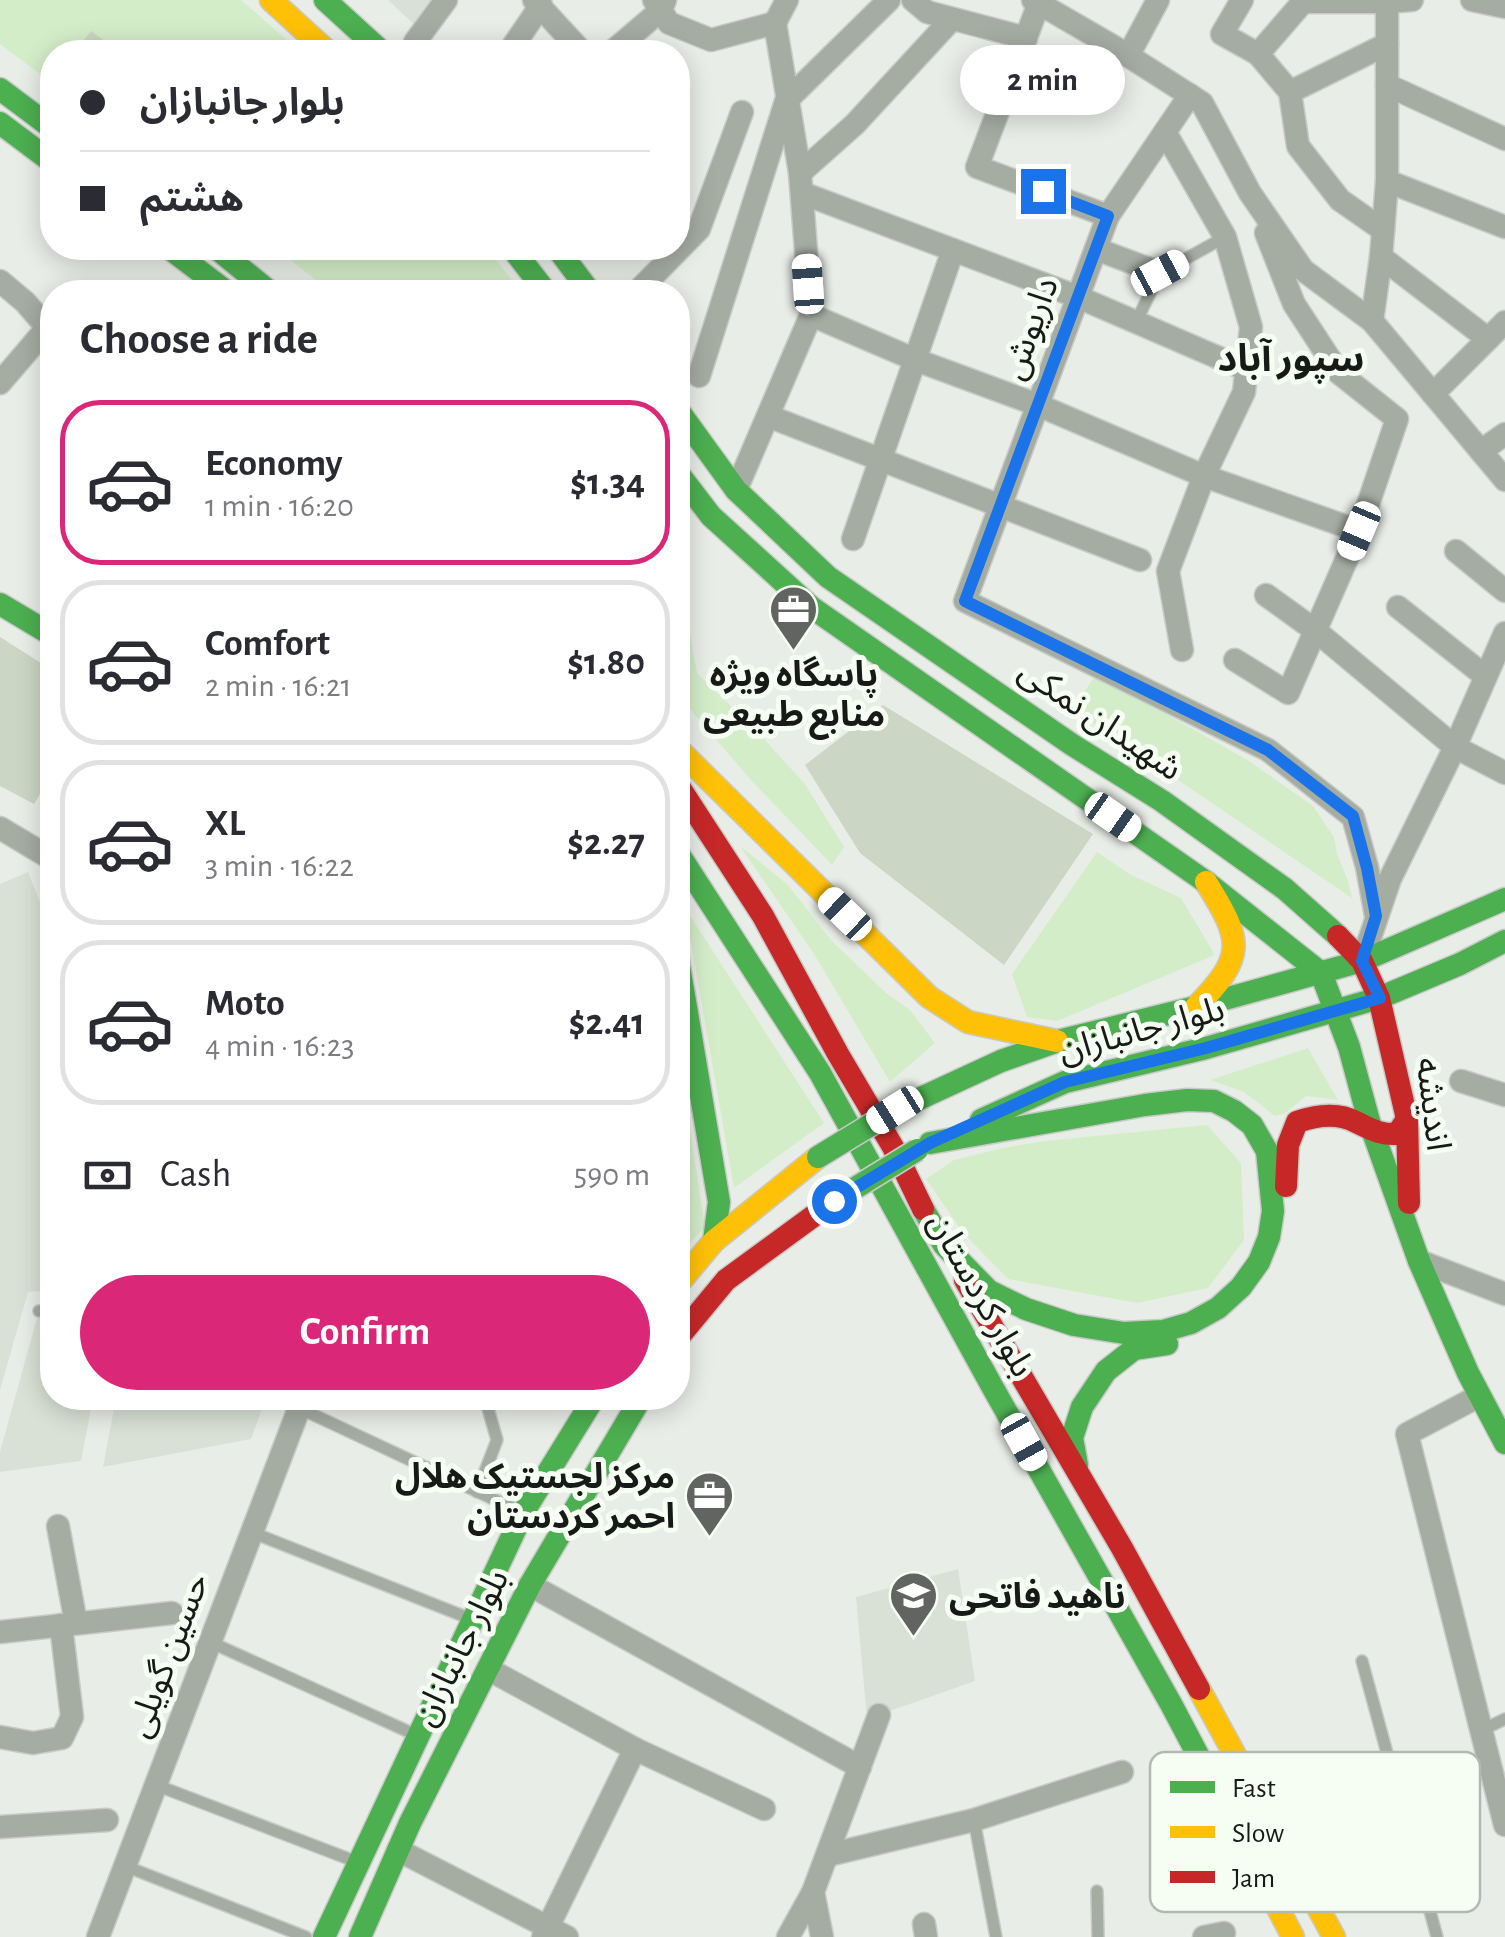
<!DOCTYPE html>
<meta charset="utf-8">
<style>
body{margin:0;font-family:"Alegreya Sans","Noto Sans Arabic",sans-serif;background:#f2f2f3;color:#2b2b33;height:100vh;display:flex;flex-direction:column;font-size:38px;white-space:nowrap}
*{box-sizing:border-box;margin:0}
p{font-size:32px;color:#7c7c81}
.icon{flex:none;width:55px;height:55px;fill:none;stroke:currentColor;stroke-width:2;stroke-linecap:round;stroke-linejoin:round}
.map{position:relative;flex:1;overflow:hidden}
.panel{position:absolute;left:40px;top:280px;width:650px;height:1130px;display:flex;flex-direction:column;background:#fff;border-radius:40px;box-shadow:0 5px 25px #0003}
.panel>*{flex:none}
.top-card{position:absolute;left:40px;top:40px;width:650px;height:220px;border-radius:40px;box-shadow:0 5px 25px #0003;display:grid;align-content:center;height:220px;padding:0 40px;background:#fff}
.end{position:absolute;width:45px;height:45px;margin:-22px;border:12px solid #1a73e8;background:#fff;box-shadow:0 0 0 5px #fff}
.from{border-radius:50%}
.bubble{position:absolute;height:70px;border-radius:35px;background:#fff;box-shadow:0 5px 25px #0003;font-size:32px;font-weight:600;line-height:70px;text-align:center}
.car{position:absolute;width:30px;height:60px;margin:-30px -15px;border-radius:12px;box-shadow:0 0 8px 2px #0007;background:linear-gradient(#fff 24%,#345 0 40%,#fff 0 76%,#345 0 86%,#fff 0)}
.top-card b{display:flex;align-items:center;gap:35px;height:95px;font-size:38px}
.top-card b+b{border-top:2px solid #e1e1e2}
.top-card i{width:25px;height:25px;background:#2b2b33}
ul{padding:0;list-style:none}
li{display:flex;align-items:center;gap:30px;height:165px;margin:0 20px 15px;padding:0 20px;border:5px solid #e1e1e2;border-radius:40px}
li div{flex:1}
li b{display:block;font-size:38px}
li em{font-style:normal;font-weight:600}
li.active{border-color:#db2777}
li>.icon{width:90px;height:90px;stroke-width:1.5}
h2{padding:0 40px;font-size:45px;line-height:120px}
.pay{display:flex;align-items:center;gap:25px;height:110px;padding:0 40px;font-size:38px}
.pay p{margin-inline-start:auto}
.button{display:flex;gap:20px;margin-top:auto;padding:20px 40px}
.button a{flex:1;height:115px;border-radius:60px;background:#db2777;color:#fff;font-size:40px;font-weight:600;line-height:115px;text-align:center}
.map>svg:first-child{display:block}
.built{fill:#d9e1d6}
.green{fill:#d4edc9}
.building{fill:#cbd6c5}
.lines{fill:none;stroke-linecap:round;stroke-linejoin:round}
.lane-casing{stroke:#c8cac7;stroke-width:14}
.street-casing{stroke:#c8cac7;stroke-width:25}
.fast-casing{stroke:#c8cac7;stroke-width:25}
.slow-casing{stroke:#c8cac7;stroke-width:25}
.jam-casing{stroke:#c8cac7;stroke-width:25}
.lane{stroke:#a5aca2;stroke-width:11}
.street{stroke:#a5aca2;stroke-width:22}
.fast{stroke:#4caf50;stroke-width:22}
.slow{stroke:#ffc107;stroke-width:22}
.jam{stroke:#c62828;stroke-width:22}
.fast-bridge-casing{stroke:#c8cac7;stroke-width:25;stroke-linecap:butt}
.fast-bridge{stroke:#4caf50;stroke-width:22}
.route{stroke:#1a73e8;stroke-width:12}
.labels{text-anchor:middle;stroke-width:10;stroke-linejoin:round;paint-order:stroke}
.street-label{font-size:35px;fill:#181a17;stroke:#f6fdf3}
.poi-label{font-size:35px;font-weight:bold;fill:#181a17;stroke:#f6fdf3}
.neighbourhood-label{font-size:38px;font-weight:bold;fill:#181a17;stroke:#f6fdf3}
.key{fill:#f6fdf3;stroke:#b3b9b1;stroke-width:2.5}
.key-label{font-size:28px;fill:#181a17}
</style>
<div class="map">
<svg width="1505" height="1937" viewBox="0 0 1505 1937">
<rect width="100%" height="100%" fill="#e9ede7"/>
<g class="built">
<path d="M388,0h54l-21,31z"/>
<path d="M28,872l24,61v357l-24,2 -28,98v-506z"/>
<path d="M39,1311l13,1v86h41l-12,63 -81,11v-20z"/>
<path d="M116,1398h150l-15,41 -148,28z"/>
<path d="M958,1569l17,112 -108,38 -11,-122z"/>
</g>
<g class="green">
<path d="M0,0h241l60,52h-249v31l-52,-39z"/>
<path d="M275,248h212l34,44h-190z"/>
<path d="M678,589l6,12 13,72 66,65 42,46 39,63 -12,18 -82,-86 -72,-84z"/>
<path d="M1096,674l153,87 64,45 21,31 3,17 11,27 4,17 -279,-189z"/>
<path d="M740,846l47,38 45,57 54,52 24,17 25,33 -45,39 -76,-128z"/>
<path d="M1097,852l34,23 50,23 34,57 -158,66 -30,-4 -15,-43z"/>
<path d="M685,908l139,215 -90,65z"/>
<path d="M1308,1048l30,52 -32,-4 -22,18 -9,2 -31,-24 -34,-12z"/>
<path d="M678,1054l27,173 -21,22 -6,3z"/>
<path d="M1207,1125l34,38 3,77 -36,48 -71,15 -129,-24 -44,-45 -38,-55 28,-19 49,-12 42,-7z"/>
</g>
<g class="building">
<path d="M91,31l29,21h-45z"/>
<path d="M0,637l52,33v104l-18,30 -34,-18z"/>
<path d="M883,705l210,129 -89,131 -144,-112 -55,-88z"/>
</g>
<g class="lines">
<defs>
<g id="lane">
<path d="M1136,322l24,-49 65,-36"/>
<path d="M39,1311h13"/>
<path d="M299,1408l222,104"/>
<path d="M477,1492l20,-52 -12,-42"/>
<path d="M251,1532l220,87"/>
<path d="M210,1642l206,93"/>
<path d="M1362,1661l75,276"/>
<path d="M1482,1730l23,-11"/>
<path d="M156,1785l201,77"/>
<path d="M974,1820l22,117"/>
<path d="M125,1866l181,71"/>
<path d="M1097,1891l1,46"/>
</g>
<g id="street">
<path d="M534,0l48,52"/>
<path d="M654,0l15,23 42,17 64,-17"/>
<path d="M913,0l14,12 99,26"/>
<path d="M1033,0l83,48 86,55 48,90 53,77 69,51 133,159"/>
<path d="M1242,0l-20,34 36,20"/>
<path d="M1472,0l33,7"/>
<path d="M1039,3l-62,164 131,49"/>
<path d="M775,23l12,-23"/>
<path d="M415,42l31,-42"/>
<path d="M509,52l32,-47"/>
<path d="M612,52l49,-42 4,-10"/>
<path d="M1128,56l30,-56"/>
<path d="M1387,85l118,54"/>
<path d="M1290,92l97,-48"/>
<path d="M1190,95l-82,121 -143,385 303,149 85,67 14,50 9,49"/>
<path d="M1165,132l60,105 26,90 -7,65 -40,84 -36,95 14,79"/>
<path d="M800,173l55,-49 97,-105"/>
<path d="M1387,181l118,46"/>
<path d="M802,193l276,104 169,73"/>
<path d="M1383,230l-43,-30 -42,-54 -8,-54 -32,-38 45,-52h84l25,-2"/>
<path d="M1096,249l64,24"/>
<path d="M1381,257l107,82"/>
<path d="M0,281l25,21 27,31"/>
<path d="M637,292l62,-63 43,-117"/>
<path d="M811,315l105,45 122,45 166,71 155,55"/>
<path d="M1372,321l9,-64 6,-76v-181"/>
<path d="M699,376l87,-275 103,-101"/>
<path d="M0,383l48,-56"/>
<path d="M1433,394l72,-72"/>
<path d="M768,416l372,144"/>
<path d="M1481,451l24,-17"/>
<path d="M736,490l75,-175 -11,-142 -25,-150"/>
<path d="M853,539l100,-289"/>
<path d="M1456,551l49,40"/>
<path d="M1266,595l50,36 139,116 50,26"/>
<path d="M1398,607l87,69"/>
<path d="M1235,660l53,33 71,-162 38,-112 -58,-46 -45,-69 -28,-71"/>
<path d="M0,828l52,31"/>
<path d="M1362,961l28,-82 65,-132 50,-114"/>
<path d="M1461,1081l44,14"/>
<path d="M1419,1261l86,33"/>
<path d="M1479,1396l-72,38 98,391"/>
<path d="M58,1526l18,97"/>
<path d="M530,1585l330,182"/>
<path d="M0,1632l172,-19"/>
<path d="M488,1669l147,80 129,60"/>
<path d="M0,1737l33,6 29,-5 10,-21 -11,-92"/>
<path d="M0,1827l107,-7"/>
<path d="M398,1850l169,87"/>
<path d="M828,1855l146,-35 148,-48"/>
<path d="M813,1892l9,45"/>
<path d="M924,1924l2,13"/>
<path d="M98,1937l205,-539"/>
<path d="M543,1937l92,-188"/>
<path d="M788,1937l25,-45 66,-177"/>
<path d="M1204,1937l20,-4"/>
</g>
<g id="fast">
<path d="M325,0l57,52"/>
<path d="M0,89l52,39"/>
<path d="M0,123l52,39"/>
<path d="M169,248l58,44"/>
<path d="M216,248l54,44"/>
<path d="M512,248l34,44"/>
<path d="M557,248l33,44"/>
<path d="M678,410l58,80 92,87 243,167 91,57 123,88 53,47"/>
<path d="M678,473l33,43 100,91 395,275 115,91 28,74 20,74 50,140 49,112 37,70"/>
<path d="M0,604l52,31"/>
<path d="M678,853l142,220 173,315 178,316 48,91"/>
<path d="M678,960l41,242 -5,39"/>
<path d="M895,1110l106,-49 57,-20 138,-34 166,-46 143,-62"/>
<path d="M981,1120l84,-38 141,-34 173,-50 81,-34 45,-23"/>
<path d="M923,1209l21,36 45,46 37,18 48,16 50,8 39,-2 28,-8 27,-15 23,-21 18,-25 10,-25 4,-26 -6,-60 -15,-26 -18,-14 -20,-10 -27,-1 -42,5 -215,38"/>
<path d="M1077,1465l-5,-27 10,-31 24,-36 28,-22 33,-5"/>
<path d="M324,1937l199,-424 71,-115"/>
<path d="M360,1937l50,-114 120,-238 111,-187"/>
</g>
<g id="slow">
<path d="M271,0l57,52"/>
<path d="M678,749l251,248 39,25 89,19"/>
<path d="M1196,1007c50,-51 47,-66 10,-125"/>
<path d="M678,1284l36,-43 104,-84"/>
<path d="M1199,1689l135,248"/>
<path d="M1219,1795l74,142"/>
</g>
<g id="jam">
<path d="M678,785l85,131 75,138 55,93 30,62"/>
<path d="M1338,936l24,25 17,37 28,121 2,84"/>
<path d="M1286,1186l2,-41 9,-23c20,-7 40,-10 59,0 15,7 24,13 41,12l10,-15"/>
<path d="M965,1280l157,268 77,141"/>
<path d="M678,1338l48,-58 108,-79"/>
</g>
</defs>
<use href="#lane" class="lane-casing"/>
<use href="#street" class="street-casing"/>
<use href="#fast" class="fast-casing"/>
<use href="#slow" class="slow-casing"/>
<use href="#jam" class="jam-casing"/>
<use href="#lane" class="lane"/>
<use href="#street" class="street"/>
<use href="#fast" class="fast"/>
<use href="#slow" class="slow"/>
<use href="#jam" class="jam"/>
<defs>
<g id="fast-bridge">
<path d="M818,1157l77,-47"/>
<path d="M834,1201l83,-51"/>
</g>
</defs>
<use href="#fast-bridge" class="fast-bridge-casing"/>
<use href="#fast-bridge" class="fast-bridge"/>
</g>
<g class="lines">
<path class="route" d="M834,1201l96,-58 135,-61 141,-34 174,-50 -18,-37 14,-45 -9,-48 -14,-52 -85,-66 -303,-149 143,-385 -65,-25"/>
</g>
<defs>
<symbol id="office-pin" viewBox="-11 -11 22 30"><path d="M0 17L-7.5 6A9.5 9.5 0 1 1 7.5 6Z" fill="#616460" stroke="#f6fdf3"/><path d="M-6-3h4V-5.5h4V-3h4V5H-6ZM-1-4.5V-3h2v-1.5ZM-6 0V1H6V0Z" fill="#fff"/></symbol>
<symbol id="school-pin" viewBox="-11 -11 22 30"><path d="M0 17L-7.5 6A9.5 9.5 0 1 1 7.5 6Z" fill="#616460" stroke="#f6fdf3"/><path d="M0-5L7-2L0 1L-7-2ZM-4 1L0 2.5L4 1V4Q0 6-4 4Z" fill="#fff"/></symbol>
</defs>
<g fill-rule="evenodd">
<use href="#office-pin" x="766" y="582" width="55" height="75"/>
<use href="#office-pin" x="682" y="1468" width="55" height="75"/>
<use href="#school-pin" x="886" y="1568" width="55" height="75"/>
</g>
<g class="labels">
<g class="street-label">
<text transform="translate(1029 328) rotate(-70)" y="12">داریوش</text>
<text transform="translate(1101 719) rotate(34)" y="12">شهیدان نمکی</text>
<text transform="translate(1141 1029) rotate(-15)" y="12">بلوار جانبازان</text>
<text transform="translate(1434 1104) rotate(83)" y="12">اندیشه</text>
<text transform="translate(982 1294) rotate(61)" y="12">بلوار کردستان</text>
<text transform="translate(460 1647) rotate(-63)" y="12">بلوار جانبازان</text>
<text transform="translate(167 1655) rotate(-69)" y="12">حسین گویلی</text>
</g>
<g class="poi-label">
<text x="794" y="686">پاسگاه ویژه<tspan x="794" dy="40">منابع طبیعی</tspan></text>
<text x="675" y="1488" text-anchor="end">مرکز لجستیک هلال<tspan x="675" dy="40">احمر کردستان</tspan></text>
<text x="949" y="1608" text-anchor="start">ناهید فاتحی</text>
</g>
<g class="neighbourhood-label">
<text x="1291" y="371">سپور آباد</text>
</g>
</g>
<rect x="1150" y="1752" width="330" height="160" rx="15" class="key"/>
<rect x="1170" y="1781" width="45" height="12" fill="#4caf50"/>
<rect x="1170" y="1826" width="45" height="12" fill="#ffc107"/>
<rect x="1170" y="1871" width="45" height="12" fill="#c62828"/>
<g class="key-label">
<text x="1232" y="1797">Fast</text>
<text x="1232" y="1842">Slow</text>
<text x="1232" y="1887">Jam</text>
</g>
</svg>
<i class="end from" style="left:834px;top:1201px"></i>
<i class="end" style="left:1043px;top:191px"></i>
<div class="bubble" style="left:960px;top:45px;width:165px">2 min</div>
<i class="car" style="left:1160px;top:273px;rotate:62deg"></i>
<i class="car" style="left:808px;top:284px;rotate:356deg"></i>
<i class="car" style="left:1359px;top:531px;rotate:203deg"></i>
<i class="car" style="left:1113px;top:817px;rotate:125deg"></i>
<i class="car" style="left:845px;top:914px;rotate:314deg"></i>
<i class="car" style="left:895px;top:1110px;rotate:238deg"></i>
<i class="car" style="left:1024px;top:1442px;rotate:151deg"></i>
<div class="top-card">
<b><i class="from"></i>بلوار جانبازان</b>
<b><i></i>هشتم</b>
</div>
<section class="panel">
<h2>Choose a ride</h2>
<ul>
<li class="active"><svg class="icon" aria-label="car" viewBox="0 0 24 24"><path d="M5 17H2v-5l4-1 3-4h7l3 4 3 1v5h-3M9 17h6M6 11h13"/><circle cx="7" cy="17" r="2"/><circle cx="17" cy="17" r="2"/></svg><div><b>Economy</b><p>1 min · 16:20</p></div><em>$1.34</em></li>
<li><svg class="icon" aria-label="car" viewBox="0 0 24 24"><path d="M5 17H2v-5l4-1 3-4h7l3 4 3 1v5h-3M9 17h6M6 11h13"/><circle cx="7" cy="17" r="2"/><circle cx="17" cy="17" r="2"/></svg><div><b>Comfort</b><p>2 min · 16:21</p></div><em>$1.80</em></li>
<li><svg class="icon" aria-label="car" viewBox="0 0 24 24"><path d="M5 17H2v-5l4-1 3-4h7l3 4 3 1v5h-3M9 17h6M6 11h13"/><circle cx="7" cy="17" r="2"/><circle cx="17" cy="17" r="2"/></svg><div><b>XL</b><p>3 min · 16:22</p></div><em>$2.27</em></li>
<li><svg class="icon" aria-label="car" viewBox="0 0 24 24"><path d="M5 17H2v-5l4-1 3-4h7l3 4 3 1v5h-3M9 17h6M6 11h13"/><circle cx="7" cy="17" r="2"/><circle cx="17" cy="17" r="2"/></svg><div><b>Moto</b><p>4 min · 16:23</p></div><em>$2.41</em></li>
</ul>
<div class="pay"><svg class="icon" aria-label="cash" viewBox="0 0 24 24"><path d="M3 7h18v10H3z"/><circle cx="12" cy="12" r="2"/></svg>Cash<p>590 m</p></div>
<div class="button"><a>Confirm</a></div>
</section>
</div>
